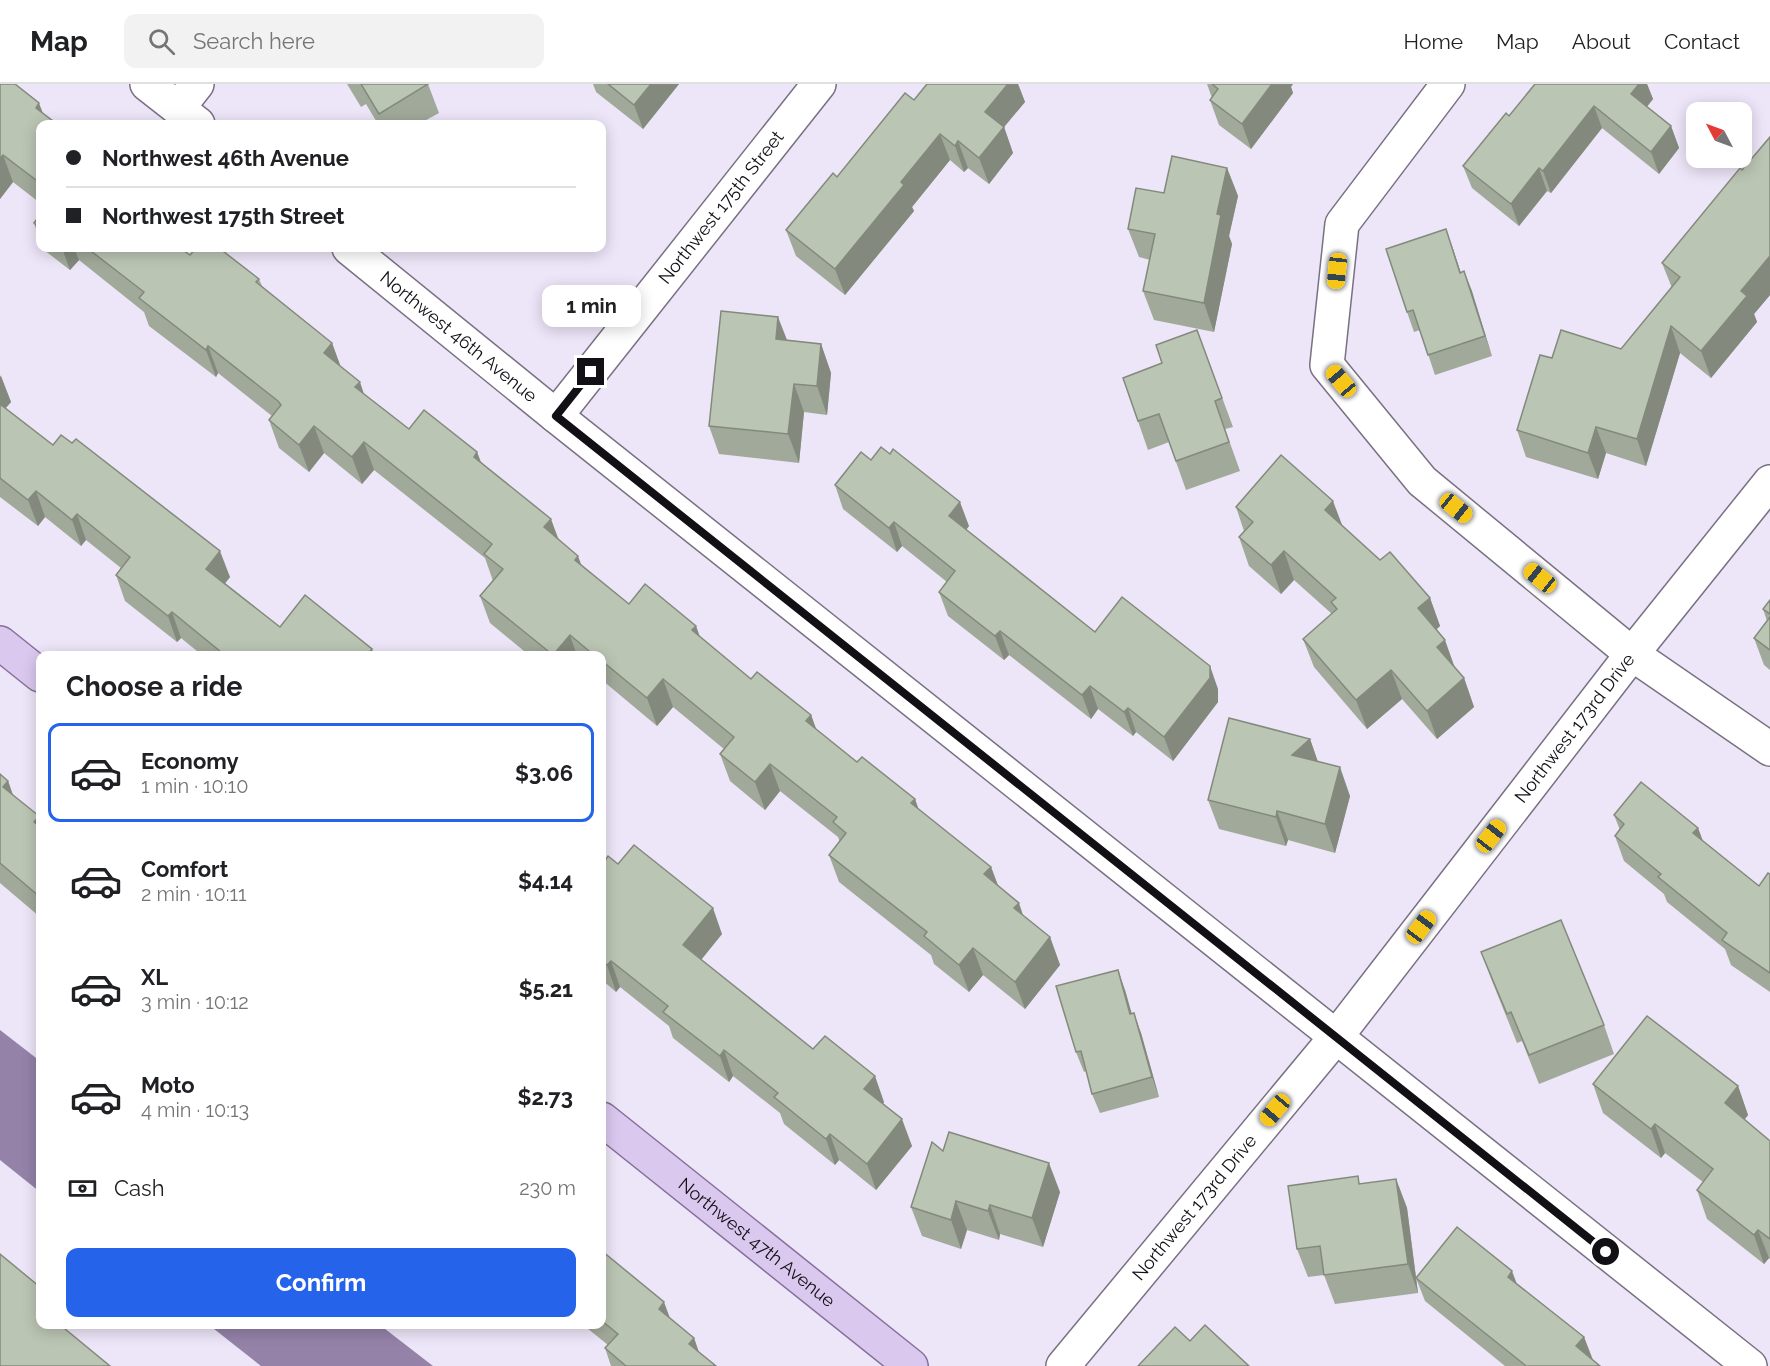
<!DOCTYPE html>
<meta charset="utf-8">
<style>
body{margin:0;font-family:Raleway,sans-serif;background:#f2f2f2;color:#202124;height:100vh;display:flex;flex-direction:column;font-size:22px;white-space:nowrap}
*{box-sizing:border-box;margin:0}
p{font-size:20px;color:#757577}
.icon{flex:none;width:33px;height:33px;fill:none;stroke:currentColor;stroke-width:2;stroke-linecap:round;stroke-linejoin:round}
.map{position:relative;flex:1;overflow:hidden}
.drawer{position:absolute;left:36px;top:567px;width:570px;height:678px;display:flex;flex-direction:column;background:#fff;border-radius:12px;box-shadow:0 3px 15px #0003}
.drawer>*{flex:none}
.top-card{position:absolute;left:36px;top:36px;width:570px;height:132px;border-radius:12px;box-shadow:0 3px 15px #0003;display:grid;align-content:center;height:132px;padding:0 30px;background:#fff}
.needle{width:39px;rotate:311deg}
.controls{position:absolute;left:1686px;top:18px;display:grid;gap:12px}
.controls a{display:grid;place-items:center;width:66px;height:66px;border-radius:12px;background:#fff;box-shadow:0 3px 15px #0003;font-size:30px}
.end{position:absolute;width:27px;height:27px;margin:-14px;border:8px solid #120f15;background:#fff;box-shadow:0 0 0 3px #fff}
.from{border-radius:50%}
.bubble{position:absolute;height:42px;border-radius:12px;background:#fff;box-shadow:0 3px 15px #0003;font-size:20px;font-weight:700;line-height:42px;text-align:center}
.car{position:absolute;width:18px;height:36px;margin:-18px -9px;border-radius:8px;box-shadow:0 0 4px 2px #0007;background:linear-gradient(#f5c518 24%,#345 0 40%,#f5c518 0 76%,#345 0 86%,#f5c518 0)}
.top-card b{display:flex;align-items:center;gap:21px;height:57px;font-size:22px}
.top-card b+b{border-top:2px solid #e0e0e0}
.top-card i{width:15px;height:15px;background:#202124}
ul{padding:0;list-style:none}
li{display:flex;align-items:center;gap:18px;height:99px;margin:0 12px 9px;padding:0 18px;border:3px solid transparent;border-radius:12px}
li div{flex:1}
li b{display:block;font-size:22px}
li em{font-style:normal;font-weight:700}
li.current{border-color:#2563eb}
li>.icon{width:54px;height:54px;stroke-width:1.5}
h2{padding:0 30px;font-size:27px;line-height:72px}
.pay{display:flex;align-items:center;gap:15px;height:66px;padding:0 30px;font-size:22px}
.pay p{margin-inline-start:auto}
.cta{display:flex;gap:12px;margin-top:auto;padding:12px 30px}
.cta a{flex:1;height:69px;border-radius:12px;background:#2563eb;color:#fff;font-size:24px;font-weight:700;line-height:69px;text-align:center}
header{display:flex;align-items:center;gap:36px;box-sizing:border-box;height:84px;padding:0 30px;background:#fff;border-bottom:2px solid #e0e0e0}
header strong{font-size:28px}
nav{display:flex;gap:33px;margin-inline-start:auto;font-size:21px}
.search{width:420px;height:54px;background:#f2f2f2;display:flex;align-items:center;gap:15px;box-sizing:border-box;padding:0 21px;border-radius:12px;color:#757577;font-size:22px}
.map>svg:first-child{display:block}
.water{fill:#9482a8}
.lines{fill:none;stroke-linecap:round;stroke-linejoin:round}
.minor-casing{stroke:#797182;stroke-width:36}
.major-casing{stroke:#856f9c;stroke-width:36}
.minor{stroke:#fff;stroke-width:33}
.major{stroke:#dbc8ef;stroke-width:33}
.wall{fill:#a1a99a}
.shaded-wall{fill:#838a7d}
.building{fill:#bbc5b3;stroke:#838a7d;stroke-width:1.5}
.route{stroke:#120f15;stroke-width:8}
.labels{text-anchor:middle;stroke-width:5;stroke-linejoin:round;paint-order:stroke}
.street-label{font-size:18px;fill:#120f15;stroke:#ede5f8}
</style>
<header>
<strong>Map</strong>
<div class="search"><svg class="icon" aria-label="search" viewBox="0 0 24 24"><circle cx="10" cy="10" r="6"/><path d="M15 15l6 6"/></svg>Search here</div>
<nav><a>Home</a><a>Map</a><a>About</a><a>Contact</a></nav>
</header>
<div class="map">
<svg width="1770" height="1282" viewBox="0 0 1770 1282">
<rect width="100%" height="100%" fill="#ede5f8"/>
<g class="water">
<path d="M0,946l40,31v131l-40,-32z"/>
<path d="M209,1241h171l53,41h-172z"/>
</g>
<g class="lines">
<defs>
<g id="minor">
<path d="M147,0l51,40"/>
<path d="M1448,0l-106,140 -15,141 95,116 210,173 138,95"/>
<path d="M178,24l19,-24"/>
<path id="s1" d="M349,164l207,168 1194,950"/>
<path id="s2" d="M556,332l263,-332"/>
<path id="s3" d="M1063,1282l273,-329 296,-383 138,-172"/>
</g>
<g id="major">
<path d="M0,559l40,32"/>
<path id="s4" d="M602,1035l309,247"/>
</g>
</defs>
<use href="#minor" class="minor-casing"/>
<use href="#major" class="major-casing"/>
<use href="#minor" class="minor"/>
<use href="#major" class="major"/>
</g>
<g class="wall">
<path d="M0,0l40,40v79l-27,-21 -13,17z"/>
<path d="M347,0h81l11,29 -20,11h-41l-12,-20 -5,3z"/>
<path d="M593,0h86l-36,45 -47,-37z"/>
<path d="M927,0h91l7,18 -21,25 9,26 -24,31 -21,-16 -4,4 -14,-12 -38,47 2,4 -69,84 -49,-39 -10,-26 128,-130z"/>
<path d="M1207,0l84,3 2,6 -42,56 -32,-24 -9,-25 2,-2z"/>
<path d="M1535,0h112l6,15 -6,8 24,19 8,22 -20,26 -57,-46 -51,65 -4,-2 -28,35 -47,-38 -9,-22 46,-50z"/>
<path d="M1770,53v158l-16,19 3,8 -46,56 -31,-25 -34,113 -40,-13 -8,26 -72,-22 -9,-27 35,-72 69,-9 51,-61 -10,-25z"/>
<path d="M1227,84l11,28 -9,40 3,8 -18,88 -60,-12 -11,-29 7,-31 -11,-3 -11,-28 36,-36z"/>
<path d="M40,131v26l-6,-18z"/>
<path d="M43,164h137l10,7 69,24 3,7 70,57 8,23 24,28 45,35 68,23 4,10 78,78 23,26 47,38 67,22 3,10 52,43 60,36 5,14 41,33 58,37 3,10 73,58 7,18 25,31 27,21 10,28 -35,44 -42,-34 -14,17 -35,-28 -3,-9 -92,-73 -10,-27 11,-13 -2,-5 -58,-46 -15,19 -35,-29 -10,-27 4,-5 -51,-42 -16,19 -55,-46v-24h-72l-40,-33 -10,-27 13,-15 -8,-23 -111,-88 -12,14 -38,-31 -15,19 -30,-24 -10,-28 3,-4 -54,-43 -2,4 -67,-51 -5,-14 -65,-52 -9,10 -26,-20z"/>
<path d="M1453,165l8,24 3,-2 28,85 -57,19 -15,-45 -6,2 -7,-20z"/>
<path d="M1197,246l36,97 -8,2 15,42 -54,19 -17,-48 -21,8 -25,-72 39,-15z"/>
<path d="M787,256l34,4 10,29 -4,42 -23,-3 -5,51 -80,-9 -10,-28z"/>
<path d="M0,291l11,27 -6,6 48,37 177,132 -5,6 55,44 95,29h-172l-22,-18 -4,4 -52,-41 -9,-26 5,-7 -35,-28 -5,6 -36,-29 -7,9 -38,-29z"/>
<path d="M871,376l98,66 -3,4 129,102 123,57v13l-45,59 -37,-29 -3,4 -35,-27 -7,10 -82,-64 -5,5 -56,-44 -9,-24 8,-10 -45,-36 -5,6 -54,-43 -8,-24z"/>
<path d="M1236,423l106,19 38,34 50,38 10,28 -4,4 19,38 9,10 10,29 -37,32 -35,-40 -35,30 -53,-62 -11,-28 29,-25 -38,-34 -13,14 -32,-28 -10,-29 5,-6z"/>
<path d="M1770,516v70l-6,-5 -10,-27 13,-17 -4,-12z"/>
<path d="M1310,655l8,23 32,34 -15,57 -47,-13 -2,6 -67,-17 -11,-29z"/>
<path d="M0,690l8,7 5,14 27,26v96l-40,-34z"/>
<path d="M1614,731l84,13 5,13 56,45 11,-12v118l-39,-27 -6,-16 -58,-47 -3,-8 -40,-33 -9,-25 5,-6z"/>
<path d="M618,780l104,70 -21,26 112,89 71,53 -1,2 29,42 -36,44 -37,-30 -4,5 -51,-41 -4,-11 -47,-37 -4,6 -56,-44 -4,-12 -49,-39 -4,5 -14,-12v-115z"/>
<path d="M1481,868l123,73 10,29 -75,30 -17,-43 -5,2 -25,-62z"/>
<path d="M1125,906l7,24 9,19 18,64 -59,16 -8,-19 -6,-23 -2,1 -8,-20z"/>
<path d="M1593,1000l145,2 10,29 -4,5 26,21v118l-1,-1 -5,6 -57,-45 -10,-29 6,-8 -38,-29 -4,5 -58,-45z"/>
<path d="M943,1067l117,41 -17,55 -43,-13 -1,6 -32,-10 -6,19 -39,-13 -11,-29z"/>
<path d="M1396,1095l11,29 9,70 101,6 67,53 8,22 8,7h-95l-80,-65 -9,-23 2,15 -83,11 -11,-29 -16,2 -11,-28 64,-65z"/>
<path d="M602,1167l68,68 24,19 5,14 17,14h-105l-6,-18 3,-3 -26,-21h20z"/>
</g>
<g class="shaded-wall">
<path d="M651,0h28l-36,45 -9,-24z"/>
<path d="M1008,0h10l7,18 -21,25 9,26 -24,31 -10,-26 6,-46z"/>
<path d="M1272,0h21l-2,3 2,6 -42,56 -9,-25z"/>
<path d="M1639,0h8l6,15 -14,17 -8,-22z"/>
<path d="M39,19l8,21 -11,-16z"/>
<path d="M1594,22l8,22 -51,65 -8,-22z"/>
<path d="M1671,42l8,22 -20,26 -8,-22z"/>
<path d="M940,50l10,26 -38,47 2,4 -69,84 -10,-26 66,-87z"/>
<path d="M958,57l10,27 -4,4 -9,-26z"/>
<path d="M3,71l10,27 -13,17v-40z"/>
<path d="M1227,84l11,28 -9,40 3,8 -18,88 -10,-29 13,-89z"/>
<path d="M1539,84l8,23 -28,35 -8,-22z"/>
<path d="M1446,145l7,20 14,44 -7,-20z"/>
<path d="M62,164h12l5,12 -9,10z"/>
<path d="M1770,172v39l-16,19 3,8 -46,56 -10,-27 40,-60z"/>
<path d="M1464,187l8,20 20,65 -7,-20z"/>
<path d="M778,233l11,28 -13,-6z"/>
<path d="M1671,242l9,27 -34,113 -9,-27z"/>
<path d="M332,259l10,27 -18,-17z"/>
<path d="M821,260l10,29 -4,42 -10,-29z"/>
<path d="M208,262l10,27 -2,4 -10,-27z"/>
<path d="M1,292l10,26 -11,13v-38z"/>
<path d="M360,298l9,27 -14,-22z"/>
<path d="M794,300l10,28 -5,51 -11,-29z"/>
<path d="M314,342l10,27 -15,19 -10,-27z"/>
<path d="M1596,343l10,26 -8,26 -10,-26z"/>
<path d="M364,358l10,28 -12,14 -10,-27z"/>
<path d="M477,368l10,28 -13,-23z"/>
<path d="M36,407l9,26 -7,9 -10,-26z"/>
<path d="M1333,417l11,29 -19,-20z"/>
<path d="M960,418l9,24 -11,14 -9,-24z"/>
<path d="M77,430l9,26 -5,6 -9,-26z"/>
<path d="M551,435l10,27 -17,-19z"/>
<path d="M894,438l8,24 -5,6 -8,-24z"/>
<path d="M220,467l10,26 -14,18 -10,-26z"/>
<path d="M1284,467l10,29 -13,14 -10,-29z"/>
<path d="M578,472l10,27 -13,-23z"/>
<path d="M1430,514l10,28 -12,11 -10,-29z"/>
<path d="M172,528l9,26 -4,4 -9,-26z"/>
<path d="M696,542l10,27 -14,-23z"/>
<path d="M1000,547l9,24 -5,5 -9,-24z"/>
<path d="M570,551l7,21h-24z"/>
<path d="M1445,556l10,28 -18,-21z"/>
<path d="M372,565l3,7h-8z"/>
<path d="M1210,582l8,23v13l-45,59 -9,-24z"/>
<path d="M1391,586l11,29 -35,30 -11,-29z"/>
<path d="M1464,594l10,29 -37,32 -10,-28z"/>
<path d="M663,595l10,28 -16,19 -10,-28z"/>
<path d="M1090,602l8,23 -7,10 -9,-24z"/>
<path d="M1128,624l8,24 -3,4 -9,-24z"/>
<path d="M811,631l10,27 -15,-21z"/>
<path d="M1310,655l10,29 -28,-13z"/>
<path d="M770,680l10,27 -15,19 -10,-28z"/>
<path d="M1340,683l10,29 -15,57 -10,-29z"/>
<path d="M8,697l10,29 -15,-23z"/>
<path d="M915,715l10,28 -14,-24z"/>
<path d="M1277,727l11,29 -2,6 -10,-29z"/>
<path d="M39,732l1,5v19l-6,-18z"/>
<path d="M1698,744l9,25 -14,-20z"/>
<path d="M991,783l10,27 -17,-20z"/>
<path d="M1019,819l9,27 -14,-22z"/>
<path d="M713,824l9,26 -30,37 -9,-26z"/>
<path d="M1050,853l10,28 -35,44 -10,-27z"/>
<path d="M973,864l10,27 -14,17 -10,-27z"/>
<path d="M611,877l9,26 -4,5 -9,-27z"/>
<path d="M1118,886l7,20 12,44 -7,-20z"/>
<path d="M1134,929l7,20 18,64 -7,-20z"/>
<path d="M724,966l9,26 -4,6 -9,-26z"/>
<path d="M875,992l9,26 -10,13 -10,-26z"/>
<path d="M1738,1002l10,29 -13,17 -10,-29z"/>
<path d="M902,1035l10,27 -36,44 -9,-26z"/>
<path d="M1655,1040l10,29 -4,5 -10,-29z"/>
<path d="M830,1050l9,26 -4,5 -9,-26z"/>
<path d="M1049,1079l11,29 -17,55 -11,-29z"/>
<path d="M1396,1095l11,29 11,85 -10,-29z"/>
<path d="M956,1117l11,29 -6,19 -10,-29z"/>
<path d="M990,1121l10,29 -1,6 -11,-29z"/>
<path d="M1758,1146l11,28 -5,6 -10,-29z"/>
<path d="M1512,1187l9,24 -13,-18z"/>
<path d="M664,1218l10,27 -15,-20z"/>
<path d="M1584,1253l9,23 -17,-14z"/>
<path d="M694,1254l9,27 -14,-21z"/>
</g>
<g class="building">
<path d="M0,0h15l24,19 -3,5 21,16h-17v59l-37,-28 -3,4z"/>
<path d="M361,0h67l-49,30z"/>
<path d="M608,0h43l-17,21z"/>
<path d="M927,0h81l-23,28 19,15 -25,31 -21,-17 -3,5 -15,-12 -39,48 3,3 -69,84 -49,-39 47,-57 4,4 68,-84 9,7z"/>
<path d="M1212,0h60l-30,40 -32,-24 8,-11z"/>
<path d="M1535,0h104l-8,10 40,32 -20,26 -57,-46 -51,65 -4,-3 -28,36 -48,-38 43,-53 3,3z"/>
<path d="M1770,53v119l-29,35 6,5 -46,55 -30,-25 -34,113 -41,-12 -8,26 -71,-23 23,-75 12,3 9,-28 60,19 59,-72 -18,-14 78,-95 2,2z"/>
<path d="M1172,72l55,12 -10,46 4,1 -17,88 -61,-12 12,-57 -27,-5 8,-41 28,5z"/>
<path d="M40,131v13l-6,-5z"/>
<path d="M1446,145l14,44 4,-2 21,65 -57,19 -15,-45 -6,2 -21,-63z"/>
<path d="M87,164h93l10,7 6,-7h23l40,31 -3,3 76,61 -8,10 36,29 -5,5 54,42 15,-19 53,42 -3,5 77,62 -7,8 34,29 -3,4 54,44 16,-20 51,42 -4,4 59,49 6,-7 54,43 -5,6 51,41 5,-5 53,42 -4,4 80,64 -7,7 35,29 -5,5 36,29 -35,45 -42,-34 -14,17 -35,-29 3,-4 -98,-77 17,-22 -13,-11 4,-5 -67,-53 -15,18 -35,-28 14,-17 -71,-58 -16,19 -45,-37v-5h-7l-25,-21 -17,20 -73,-59 23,-27 -19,-15 8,-10 -128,-102 -12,15 -38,-31 -15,19 -30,-25 12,-15 -3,-4 -70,-55 -2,4 -67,-52 5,-6z"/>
<path d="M721,227l57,6 -2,22 45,5 -4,42 -23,-2 -6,50 -79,-8z"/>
<path d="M1197,246l25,68 -7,3 14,41 -53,19 -17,-47 -21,7 -15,-43 39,-15 -6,-18z"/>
<path d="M0,320l53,41 8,-10 11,8 4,-4 144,112 -14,18 74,58 25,-32 67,54 -5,7h-141l-54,-44 -4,4 -52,-41 14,-18 -53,-43 -5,6 -36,-29 -8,9 -28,-22z"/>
<path d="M881,363l9,7 3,-5 67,53 -11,14 146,116 27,-35 88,69v12l-46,59 -36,-29 -4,4 -34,-26 -8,9 -82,-64 -5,5 -56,-44 16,-21 -61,-49 -5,6 -54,-43 26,-33 10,8z"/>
<path d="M1281,371l52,46 -8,9 55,50 10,-8 40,46 -12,10 27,32 -8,7 27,31 -37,33 -36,-41 -35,30 -53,-61 34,-30 -6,-7 5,-4 -52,-47 -13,14 -32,-28 14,-15 -17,-15z"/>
<path d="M1770,516v14l-7,-5z"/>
<path d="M1770,533v33l-16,-12z"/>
<path d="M1229,634l81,21 -18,16 48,12 -15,57 -48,-13 -1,6 -68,-17z"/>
<path d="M0,690l8,7 -5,6 36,29 -5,6 6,5v70l-40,-34z"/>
<path d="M1641,698l57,46 -5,5 66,53 9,-13 2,1v99l-48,-33 5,-7 -69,-56 3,-3 -46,-38 9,-12 -10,-9z"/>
<path d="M634,761l79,63 -30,37 130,104 12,-13 50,40 -11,13 38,30 -35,45 -37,-30 -4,5 -52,-42 4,-4 -54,-43 -4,6 -57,-44 5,-6 -57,-45 -4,4 -5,-4v-96l6,-9 10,8z"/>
<path d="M1561,836l43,105 -75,30 -18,-43 -4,2 -26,-62z"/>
<path d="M1118,886l12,44 4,-1 18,64 -60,17 -11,-43 -5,1 -20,-66z"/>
<path d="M1647,932l91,70 -13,17 45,38v98l-12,-9 -4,5 -57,-45 16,-21 -58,-45 -4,5 -58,-45z"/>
<path d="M949,1048l100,31 -17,55 -42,-13 -2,6 -32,-10 -5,19 -40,-13 21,-65 11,9z"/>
<path d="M1358,1092l1,8 37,-5 12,85 -84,11 -4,-29 -23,3 -9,-63z"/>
<path d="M1457,1143l55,44 -4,6 76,60 -8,9 24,20h-75v-1l-109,-87z"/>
<path d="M602,1167l62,51 -5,7 35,29 -5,6 27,22h-90l-21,-18 13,-14 -16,-13z"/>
<path d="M0,1170l40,33v37h19l51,42h-110z"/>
<path d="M1205,1241l44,41h-111l37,-39 15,14z"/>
</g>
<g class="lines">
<path class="route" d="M591,288l-35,44 1050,836"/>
</g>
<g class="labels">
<g class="street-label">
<text dy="6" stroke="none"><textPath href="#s2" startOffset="266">Northwest 175th Street</textPath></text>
<text dy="6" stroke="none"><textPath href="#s1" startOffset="141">Northwest 46th Avenue</textPath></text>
<text dy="6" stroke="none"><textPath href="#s3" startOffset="818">Northwest 173rd Drive</textPath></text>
<text dy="6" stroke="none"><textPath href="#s3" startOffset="206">Northwest 173rd Drive</textPath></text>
<text dy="6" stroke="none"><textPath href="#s4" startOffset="198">Northwest 47th Avenue</textPath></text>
</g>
</g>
</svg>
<div class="controls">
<a><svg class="needle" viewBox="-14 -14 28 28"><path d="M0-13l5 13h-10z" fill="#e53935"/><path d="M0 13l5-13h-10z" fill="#757577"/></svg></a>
</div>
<i class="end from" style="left:1606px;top:1168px"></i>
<i class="end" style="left:591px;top:288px"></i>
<div class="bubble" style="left:542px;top:201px;width:99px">1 min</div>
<i class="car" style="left:1337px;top:187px;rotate:186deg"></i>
<i class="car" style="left:1341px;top:297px;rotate:320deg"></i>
<i class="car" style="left:1456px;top:424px;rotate:129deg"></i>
<i class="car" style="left:1540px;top:494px;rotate:309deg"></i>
<i class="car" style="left:1491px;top:752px;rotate:38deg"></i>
<i class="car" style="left:1421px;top:843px;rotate:37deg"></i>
<i class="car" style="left:1275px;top:1026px;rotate:220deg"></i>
<div class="top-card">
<b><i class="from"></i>Northwest 46th Avenue</b>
<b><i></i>Northwest 175th Street</b>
</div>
<section class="drawer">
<h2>Choose a ride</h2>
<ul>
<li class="current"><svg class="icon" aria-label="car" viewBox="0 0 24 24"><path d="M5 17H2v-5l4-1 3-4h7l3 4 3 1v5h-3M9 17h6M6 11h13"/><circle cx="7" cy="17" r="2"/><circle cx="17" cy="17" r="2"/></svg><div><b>Economy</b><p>1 min · 10:10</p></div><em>$3.06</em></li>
<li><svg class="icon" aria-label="car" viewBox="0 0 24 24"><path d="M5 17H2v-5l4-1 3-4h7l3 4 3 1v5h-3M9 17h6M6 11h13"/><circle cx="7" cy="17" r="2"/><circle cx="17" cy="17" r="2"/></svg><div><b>Comfort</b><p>2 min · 10:11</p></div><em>$4.14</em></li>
<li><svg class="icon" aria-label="car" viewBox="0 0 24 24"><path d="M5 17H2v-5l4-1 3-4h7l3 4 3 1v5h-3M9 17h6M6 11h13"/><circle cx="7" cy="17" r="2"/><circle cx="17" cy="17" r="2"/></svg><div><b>XL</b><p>3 min · 10:12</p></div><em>$5.21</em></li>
<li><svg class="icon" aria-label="car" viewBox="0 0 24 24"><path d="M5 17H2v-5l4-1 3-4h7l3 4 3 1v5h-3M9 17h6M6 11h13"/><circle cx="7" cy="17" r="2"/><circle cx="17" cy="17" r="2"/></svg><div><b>Moto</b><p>4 min · 10:13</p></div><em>$2.73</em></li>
</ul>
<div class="pay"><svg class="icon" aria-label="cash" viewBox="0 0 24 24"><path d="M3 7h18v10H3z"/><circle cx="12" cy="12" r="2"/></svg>Cash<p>230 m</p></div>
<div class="cta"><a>Confirm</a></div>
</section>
</div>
